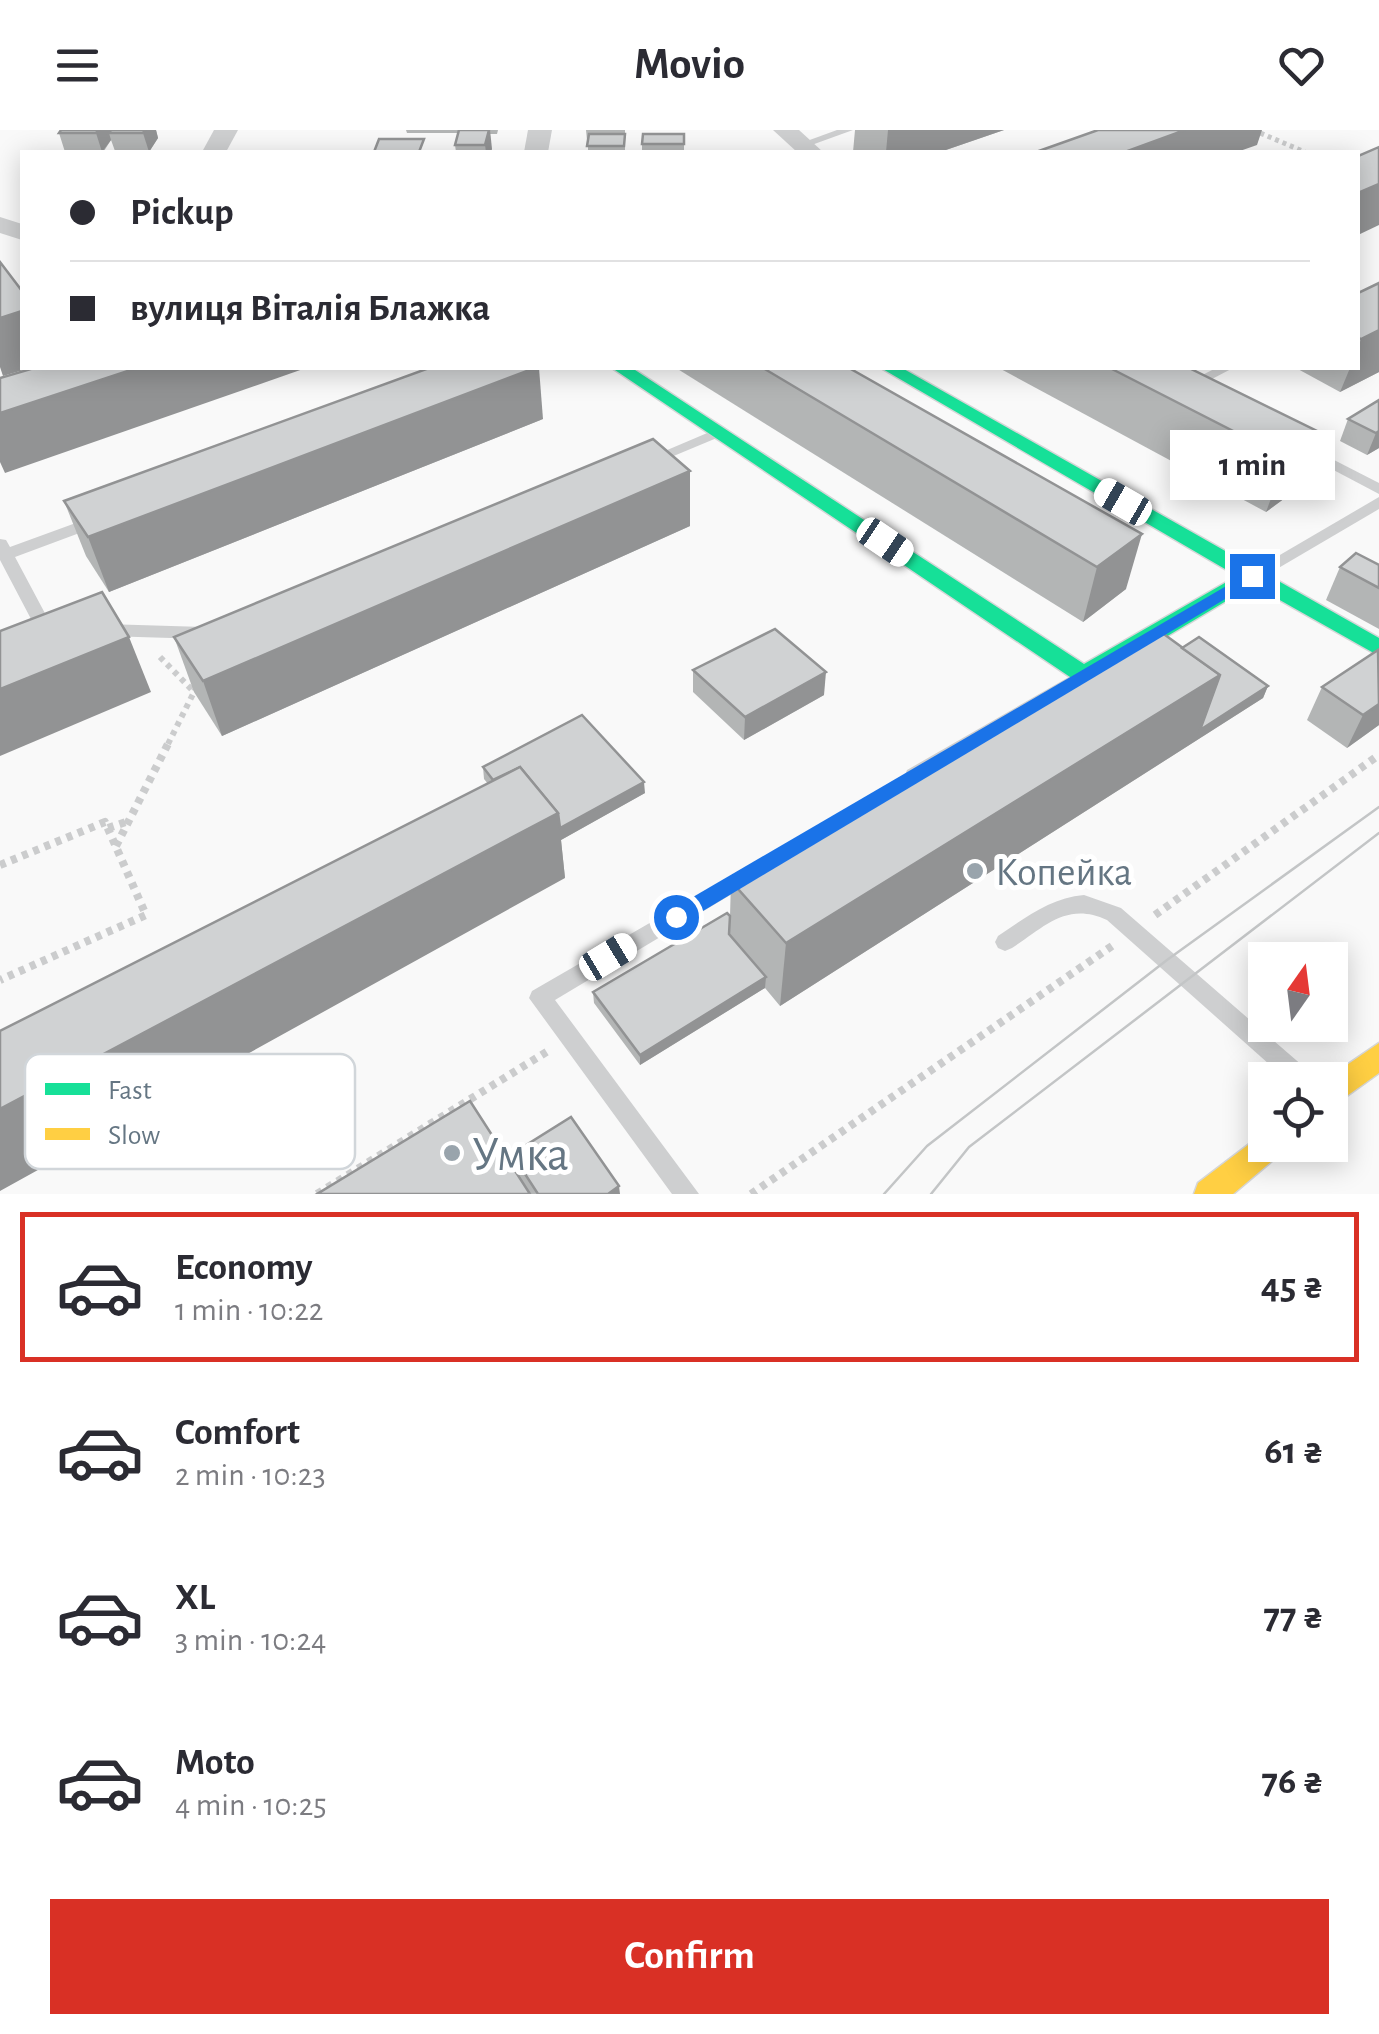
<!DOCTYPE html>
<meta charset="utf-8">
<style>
body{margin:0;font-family:"Alegreya Sans",sans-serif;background:#f2f2f3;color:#2b2b33;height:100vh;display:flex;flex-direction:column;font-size:38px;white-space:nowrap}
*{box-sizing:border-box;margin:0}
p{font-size:32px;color:#7c7c81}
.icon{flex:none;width:55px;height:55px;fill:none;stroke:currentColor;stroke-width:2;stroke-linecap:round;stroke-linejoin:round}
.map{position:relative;height:1064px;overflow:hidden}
.drawer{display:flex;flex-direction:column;background:#fff;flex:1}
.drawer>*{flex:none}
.hud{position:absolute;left:20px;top:20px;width:1340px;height:220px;border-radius:0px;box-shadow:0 5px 25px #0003;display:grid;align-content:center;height:220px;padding:0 50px;background:#fff}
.needle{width:65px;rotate:14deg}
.fabs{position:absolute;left:1248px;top:812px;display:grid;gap:20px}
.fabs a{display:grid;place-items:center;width:100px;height:100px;border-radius:0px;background:#fff;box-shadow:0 5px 25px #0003;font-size:50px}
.end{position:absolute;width:45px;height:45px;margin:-22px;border:12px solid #1a73e8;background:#fff;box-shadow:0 0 0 5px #fff}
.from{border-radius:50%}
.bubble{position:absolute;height:70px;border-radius:0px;background:#fff;box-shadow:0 5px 25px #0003;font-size:32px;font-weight:700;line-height:70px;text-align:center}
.car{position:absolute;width:30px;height:60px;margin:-30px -15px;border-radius:12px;box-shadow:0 0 8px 2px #0007;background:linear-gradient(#fff 24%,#345 0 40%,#fff 0 76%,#345 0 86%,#fff 0)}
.hud b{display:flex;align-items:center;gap:35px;height:95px;font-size:38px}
.hud b+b{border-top:2px solid #e1e1e2}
.hud i{width:25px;height:25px;background:#2b2b33}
ul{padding:18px 0 0;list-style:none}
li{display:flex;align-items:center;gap:30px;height:150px;margin:0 20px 15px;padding:0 30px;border:5px solid transparent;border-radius:0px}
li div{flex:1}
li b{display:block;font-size:38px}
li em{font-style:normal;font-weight:700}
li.active{border-color:#d93025}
li>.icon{width:90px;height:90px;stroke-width:1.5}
.button{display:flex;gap:20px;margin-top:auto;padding:20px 50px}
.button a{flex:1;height:115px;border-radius:0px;background:#d93025;color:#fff;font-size:40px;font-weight:700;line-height:115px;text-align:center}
header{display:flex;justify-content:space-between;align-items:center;height:130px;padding:0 50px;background:#fff;font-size:45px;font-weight:700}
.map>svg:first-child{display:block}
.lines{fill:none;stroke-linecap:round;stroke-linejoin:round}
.fast-casing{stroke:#d5d6d7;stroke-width:3}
.slow-casing{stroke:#d5d6d7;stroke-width:3}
.path-far2{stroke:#cbcccd;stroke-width:5;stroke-dasharray:4 4;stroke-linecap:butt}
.path-far1{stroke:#cbcccd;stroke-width:6;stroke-dasharray:5 5;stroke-linecap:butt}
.path{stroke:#cbcccd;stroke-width:8;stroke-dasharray:6 6;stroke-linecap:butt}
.lane{fill:#cecfd0;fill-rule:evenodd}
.street{fill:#cecfd0;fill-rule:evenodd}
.fast{fill:#16e098;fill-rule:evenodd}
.slow{fill:#ffcf43;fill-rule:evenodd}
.tram{stroke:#c3c5c6;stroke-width:2.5}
.wall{fill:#b3b5b5;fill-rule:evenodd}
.shaded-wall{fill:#929394}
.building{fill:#d0d2d3;stroke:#929394;stroke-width:2.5}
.route{fill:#1a73e8}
.poi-dot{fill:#99a4ac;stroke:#fff;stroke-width:4}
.labels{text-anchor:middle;stroke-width:10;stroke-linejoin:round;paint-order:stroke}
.poi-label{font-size:40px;fill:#657683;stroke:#fff;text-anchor:start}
.near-poi-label{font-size:48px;fill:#657683;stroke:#fff;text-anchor:start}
.key{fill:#fff;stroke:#d1d6da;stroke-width:2.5}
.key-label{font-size:28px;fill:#657683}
</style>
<header><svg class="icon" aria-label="menu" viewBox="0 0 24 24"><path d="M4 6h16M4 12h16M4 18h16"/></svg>Movio<svg class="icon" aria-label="heart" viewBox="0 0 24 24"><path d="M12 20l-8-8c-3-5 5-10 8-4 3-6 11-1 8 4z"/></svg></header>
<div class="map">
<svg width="1379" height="1064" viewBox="0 0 1379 1064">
<rect width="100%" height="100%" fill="#f9f9f9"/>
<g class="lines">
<defs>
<path id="fast" d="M612,238h20l452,296 153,-88 -356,-208h21l477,270v18l-126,-71 -161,96h-16z"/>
<g id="slow">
<path d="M1379,913v30l-49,35v-28h-5z"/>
<path d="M1265,1002v13h18l-4,10 -46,39h-39l4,-11z"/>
</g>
</defs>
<use href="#fast" class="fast-casing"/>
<use href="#slow" class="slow-casing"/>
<path class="path-far2" d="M1253,0l52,22"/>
<g class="path-far1">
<path d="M160,527l34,35 1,-3"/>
<path d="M168,614l26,-52"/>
</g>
<g class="path">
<path d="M108,698l21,-7"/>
<path d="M116,716l53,-104"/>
<path d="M0,735l105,-43 41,93 -146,65"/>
<path d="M1155,785l224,-160"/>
<path d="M317,1064l231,-143"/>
<path d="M751,1064l361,-248"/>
</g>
<g class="lane">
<path d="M837,0h16l-47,17 -10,-2z"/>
<path d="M1216,238h17l-42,22h-10l-2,-3z"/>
<path d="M719,298l5,1v6l-72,30h-10l-3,-3z"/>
<path d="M1295,310l84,43v11l-89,-47 -2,-3z"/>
<path d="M1379,367v12l-121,71 -6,1 -8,-5z"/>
<path d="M95,386l6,1 2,4 -2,4 -86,32 41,77 -3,4h-12l-41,-78v-21l6,1 4,7z"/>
<path d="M105,494l99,3 9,6 -9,6 -99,-3 -9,-6z"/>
<path d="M1081,540l6,2 3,4 -3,4 -166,100h-14l-2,-5 2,-5z"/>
<path d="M750,735l7,2 3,6 -3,6 -202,121 144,194h-27l-143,-196 3,-7z"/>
<path d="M1084,765l37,13 190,165 3,7h-27l-180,-160c-40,-19 -63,7 -95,28l-7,3 -7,-3 -3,-6 3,-6c27,-18 52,-38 86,-41z"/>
</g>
<g class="street">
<path d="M214,0h24l-12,22h-24z"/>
<path d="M528,0h24l-4,22h-24z"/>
<path d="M773,0h26l24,22h-26z"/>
<path d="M0,87l22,7v16l-22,-7z"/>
</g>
<use href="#fast" class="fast"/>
<use href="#slow" class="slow"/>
<g class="tram">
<path d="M884,1064l43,-48 240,-186 212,-153"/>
<path d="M931,1064l38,-47 410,-314"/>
</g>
</g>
<g class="wall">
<path d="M156,0l2,8 -9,14h-84l-6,-19zM111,10l4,11h-11z"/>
<path d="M406,0h92l-1,4h-7l1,18h-35l-1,-7 3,-12h-51z"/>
<path d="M586,0h39v22h-37v-12h-1z"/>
<path d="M855,0h149l-64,22h-87z"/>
<path d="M684,4v18h-42v-8z"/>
<path d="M1379,153v89l-39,20 -44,-24h62v-75z"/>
<path d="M676,238h173l277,221 -43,33z"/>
<path d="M999,238h190l132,65 -21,54 -34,25z"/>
<path d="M1379,270v48l-12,7 -27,-14 8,-22z"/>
<path d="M543,289l-434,173 -23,-36 -22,-55z"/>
<path d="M690,341v55l-468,210 -28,-44 -20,-55z"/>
<path d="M1379,435v64l-53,-29 14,-33z"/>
<path d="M1182,518l86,38 -5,12 -483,308 -15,-18 -125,77 -46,-62 -1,-11 137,-76 1,-35z"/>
<path d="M1379,521v74l-32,23 -40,-28 15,-33z"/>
<path d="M693,540l131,25 -80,45 -51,-48z"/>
<path d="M483,637l162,26 -84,47 4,38 -81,-99z"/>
<path d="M512,1024l108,40h-303l198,-24z"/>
</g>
<g class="shaded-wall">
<path d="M99,0h13l-3,3 2,7 -9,12 -6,-19z"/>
<path d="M145,0h11l2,8 -9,14 -6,-19z"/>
<path d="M490,0l2,19 -1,3h-5l-1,-7z"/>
<path d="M888,0h116l-64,22h-54z"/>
<path d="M1185,0h77l-5,15 -20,7h-112z"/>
<path d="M1379,54v41l-21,10v-42z"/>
<path d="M22,181v57h8l-27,8 -3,-9v-49z"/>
<path d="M1379,200v42l-39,20 10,-24h8v-20l3,-9z"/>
<path d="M137,238h169l-301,105 -5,-11v-49z"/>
<path d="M535,238h4l4,51 -434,173 -21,-55z"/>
<path d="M1379,301v17l-12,7 9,-22z"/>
<path d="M1321,303l-21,54 -34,25 20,-54z"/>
<path d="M690,341v55l-468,210 -19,-55z"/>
<path d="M1142,404l-16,55 -43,33 14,-55z"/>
<path d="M129,507l22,55 -151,64v-67z"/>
<path d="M826,542l-2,23 -80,45 1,-23z"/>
<path d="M1220,545l48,11 -5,12 -483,308 6,-63z"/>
<path d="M1379,574v21l-32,23 16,-33z"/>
<path d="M644,652l1,11 -84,47 4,38 -565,313v-82l558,-296z"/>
<path d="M766,847l-1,11 -125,77v-10z"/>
<path d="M619,1056l1,8h-12z"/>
</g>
<g class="building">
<path d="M61,0h38l-3,3h-37z"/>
<path d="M111,0h34l-2,3h-34z"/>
<path d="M459,0h30l-4,15h-30z"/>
<path d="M1098,0h87l-60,22h-89z"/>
<path d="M589,4h36l-1,12h-37z"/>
<path d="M643,4h41v10h-42z"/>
<path d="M379,9h45l-5,13h-45z"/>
<path d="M1379,17v37l-21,9v-37z"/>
<path d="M0,132l22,29v20l-22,7z"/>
<path d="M1379,153v47l-18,9 -3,-1v-45z"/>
<path d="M34,238h103l-137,45v-35z"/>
<path d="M429,238h106l-447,169 -24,-36z"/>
<path d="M763,238h86l293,166 -45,33z"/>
<path d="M1110,238h79l132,65 -35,25z"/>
<path d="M1379,270v31l-3,2 -28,-14z"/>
<path d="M653,309l37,32 -487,210 -29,-44z"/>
<path d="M1356,423l23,12v23l-39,-21z"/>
<path d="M102,462l27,45 -129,52v-58z"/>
<path d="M775,499l51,43 -81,45 -52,-47z"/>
<path d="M1161,502l59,43 -434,268 -55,-62z"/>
<path d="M1199,507l69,49 -68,44 20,-55 -38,-27z"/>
<path d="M1378,520l1,54 -16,11 -41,-28z"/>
<path d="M582,585l62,67 -84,46 -2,-15 -38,-46 -27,13 -10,-13z"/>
<path d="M520,637l38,46 -558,296v-78z"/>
<path d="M727,783l3,3 -1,18 37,43 -126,78 -47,-63z"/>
<path d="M470,971l60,93h-213z"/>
<path d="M571,987l48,69 -11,8h-70l-26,-40z"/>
</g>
<path class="route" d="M1252,441l8,5 -3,4 -574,343h-14v-12z"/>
<g class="poi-dot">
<circle cx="975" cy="741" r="10"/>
<circle cx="452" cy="1023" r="10"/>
</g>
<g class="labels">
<g class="poi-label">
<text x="995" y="755">Копейка</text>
</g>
<g class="near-poi-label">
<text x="472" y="1040">Умка</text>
</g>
</g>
<rect x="25" y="924" width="330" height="115" rx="15" class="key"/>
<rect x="45" y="953" width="45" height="12" fill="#16e098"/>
<rect x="45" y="998" width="45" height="12" fill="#ffcf43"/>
<g class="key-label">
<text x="108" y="969">Fast</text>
<text x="108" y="1014">Slow</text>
</g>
</svg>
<div class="fabs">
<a><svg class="needle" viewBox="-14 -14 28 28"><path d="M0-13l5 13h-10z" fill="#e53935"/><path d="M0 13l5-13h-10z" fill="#7c7c81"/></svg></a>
<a><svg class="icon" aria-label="locate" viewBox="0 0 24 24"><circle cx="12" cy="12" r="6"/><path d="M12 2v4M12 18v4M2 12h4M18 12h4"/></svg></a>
</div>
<i class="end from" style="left:676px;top:787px"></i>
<i class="end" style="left:1252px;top:446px"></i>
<div class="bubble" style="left:1170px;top:300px;width:165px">1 min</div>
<i class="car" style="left:1123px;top:372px;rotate:300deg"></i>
<i class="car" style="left:885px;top:412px;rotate:124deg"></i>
<i class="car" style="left:608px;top:827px;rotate:59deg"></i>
<div class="hud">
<b><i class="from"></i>Pickup</b>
<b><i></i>вулиця Віталія Блажка</b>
</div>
</div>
<section class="drawer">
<ul>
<li class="active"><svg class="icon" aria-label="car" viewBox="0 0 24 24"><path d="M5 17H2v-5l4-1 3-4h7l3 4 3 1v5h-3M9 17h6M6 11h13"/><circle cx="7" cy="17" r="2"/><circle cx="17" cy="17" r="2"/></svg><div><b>Economy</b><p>1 min · 10:22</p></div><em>45 ₴</em></li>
<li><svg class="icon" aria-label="car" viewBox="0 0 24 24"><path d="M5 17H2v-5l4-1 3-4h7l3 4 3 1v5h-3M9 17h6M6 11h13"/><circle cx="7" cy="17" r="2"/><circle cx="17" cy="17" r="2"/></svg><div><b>Comfort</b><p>2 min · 10:23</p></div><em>61 ₴</em></li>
<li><svg class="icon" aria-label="car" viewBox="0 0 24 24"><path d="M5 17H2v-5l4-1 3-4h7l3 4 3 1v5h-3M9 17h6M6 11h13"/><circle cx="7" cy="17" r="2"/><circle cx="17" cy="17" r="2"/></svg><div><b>XL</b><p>3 min · 10:24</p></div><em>77 ₴</em></li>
<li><svg class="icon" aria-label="car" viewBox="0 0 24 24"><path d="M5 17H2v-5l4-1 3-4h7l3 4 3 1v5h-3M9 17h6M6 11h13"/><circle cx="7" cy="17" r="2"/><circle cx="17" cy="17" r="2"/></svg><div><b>Moto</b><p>4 min · 10:25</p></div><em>76 ₴</em></li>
</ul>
<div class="button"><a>Confirm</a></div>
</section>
